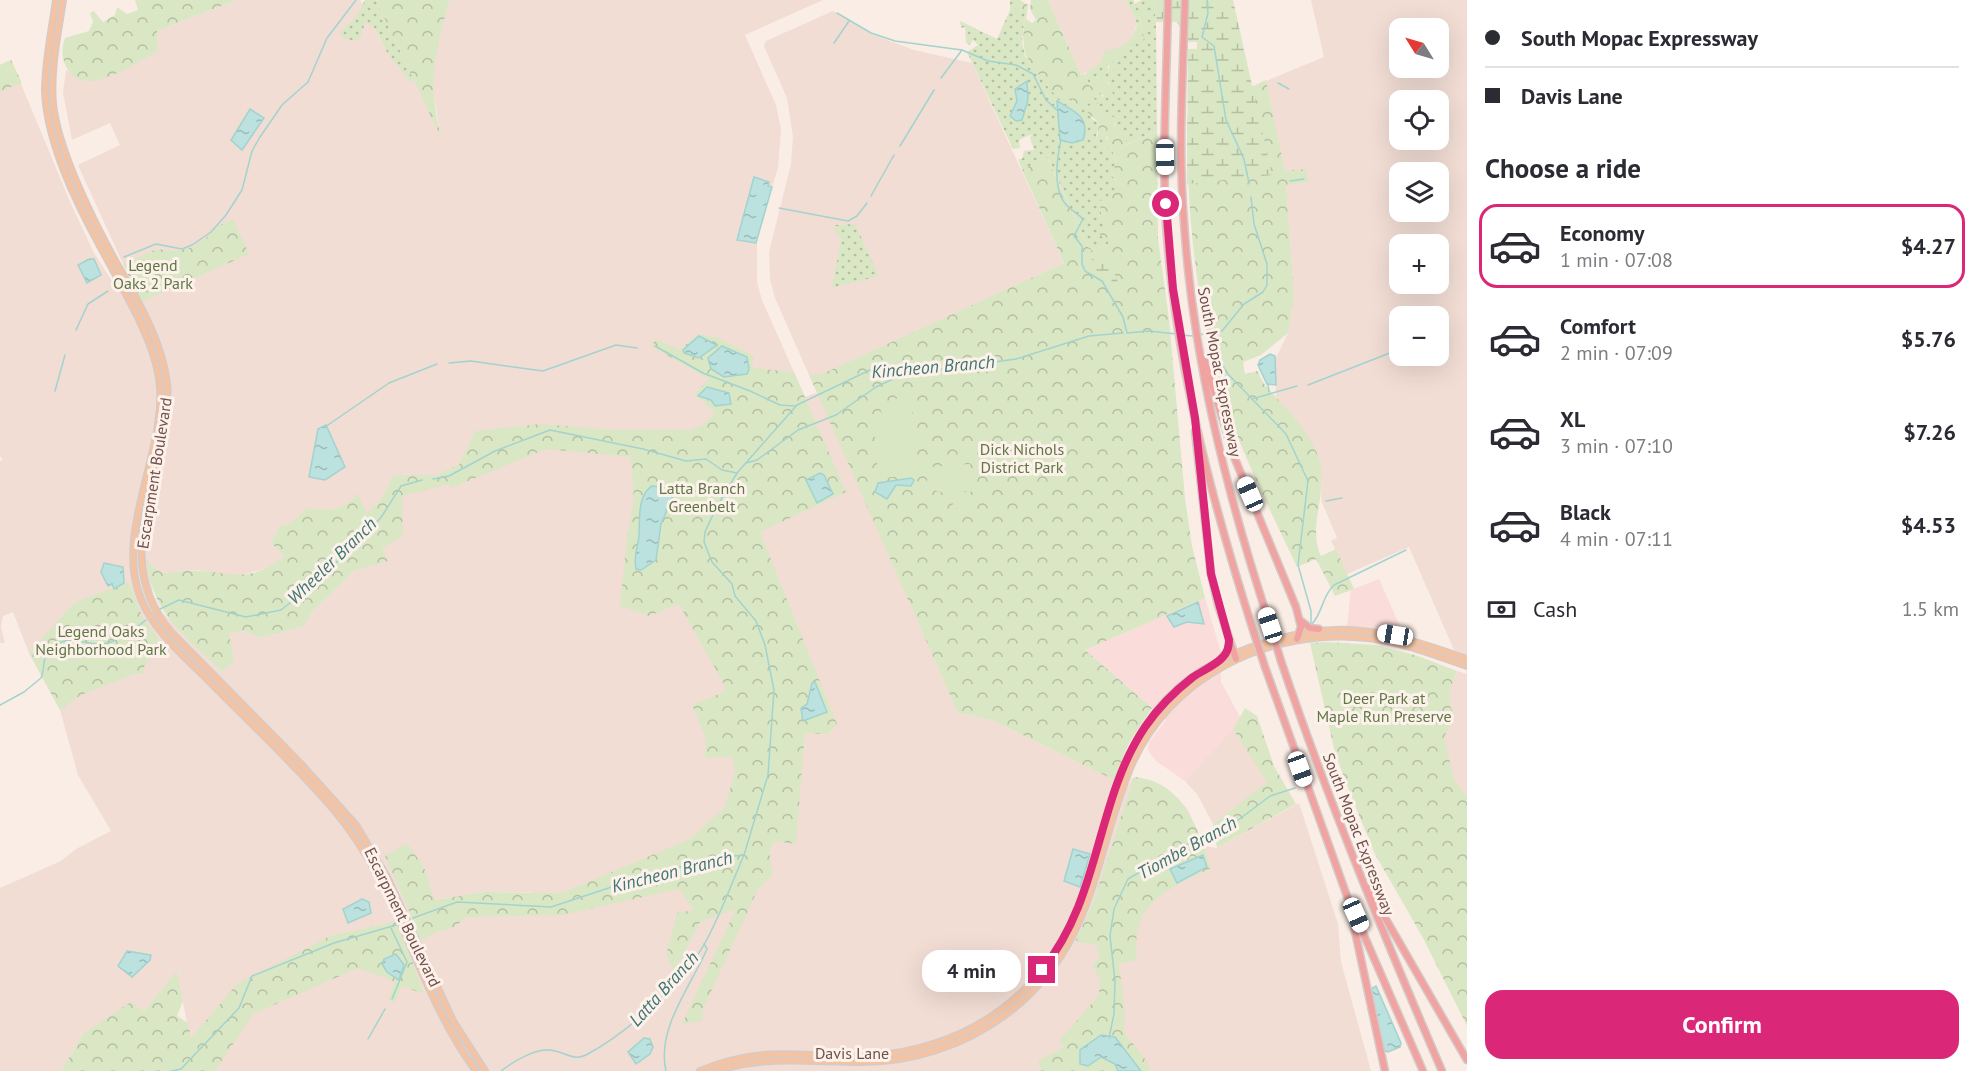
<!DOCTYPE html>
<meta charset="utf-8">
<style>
body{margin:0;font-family:"PT Sans",sans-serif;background:#f2f2f3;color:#2b2b33;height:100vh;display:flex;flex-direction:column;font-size:22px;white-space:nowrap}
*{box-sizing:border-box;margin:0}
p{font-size:20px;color:#7c7c81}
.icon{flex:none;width:33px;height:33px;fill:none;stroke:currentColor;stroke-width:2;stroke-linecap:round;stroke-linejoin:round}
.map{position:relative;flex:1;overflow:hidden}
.sheet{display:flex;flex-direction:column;background:#fff;width:510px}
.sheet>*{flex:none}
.banner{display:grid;align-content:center;height:132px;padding:0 18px;background:#fff}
.needle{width:39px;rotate:307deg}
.tools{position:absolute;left:1389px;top:18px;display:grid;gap:12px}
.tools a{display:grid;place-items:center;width:60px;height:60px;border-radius:12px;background:#fff;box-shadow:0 6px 24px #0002;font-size:30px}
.end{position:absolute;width:27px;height:27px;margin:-14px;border:8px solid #db2777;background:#fff;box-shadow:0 0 0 3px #fff}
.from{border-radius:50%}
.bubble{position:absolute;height:42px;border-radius:18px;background:#fff;box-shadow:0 6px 24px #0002;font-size:20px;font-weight:600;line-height:42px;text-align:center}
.car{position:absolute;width:18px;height:36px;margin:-18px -9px;border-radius:8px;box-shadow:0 0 4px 2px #0007;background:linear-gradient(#fff 24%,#345 0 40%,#fff 0 76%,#345 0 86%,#fff 0)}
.banner b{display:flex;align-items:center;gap:21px;height:57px;font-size:22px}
.banner b+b{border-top:2px solid #e1e1e2}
.banner i{width:15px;height:15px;background:#2b2b33}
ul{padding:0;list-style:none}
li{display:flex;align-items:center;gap:18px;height:84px;margin:0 12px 9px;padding:0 6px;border:3px solid transparent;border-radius:18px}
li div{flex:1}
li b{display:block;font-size:22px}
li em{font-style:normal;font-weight:600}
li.on{border-color:#db2777}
li>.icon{width:54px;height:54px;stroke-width:1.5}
h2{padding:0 18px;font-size:27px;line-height:72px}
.pay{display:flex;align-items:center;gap:15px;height:66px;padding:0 18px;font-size:22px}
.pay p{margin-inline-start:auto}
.button{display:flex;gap:12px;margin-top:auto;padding:12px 18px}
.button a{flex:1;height:69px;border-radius:18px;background:#db2777;color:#fff;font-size:24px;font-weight:600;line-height:69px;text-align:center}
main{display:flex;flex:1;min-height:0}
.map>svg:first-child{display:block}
.residential{fill:#f1ddd4;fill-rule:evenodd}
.commercial{fill:#fadcda}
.grass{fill:url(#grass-dots)}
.forest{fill:url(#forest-crowns)}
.wetland{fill:url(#wetland-marsh)}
.garden{fill:#dae7c5}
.water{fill:url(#water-ripples);stroke:#a2d3cf;stroke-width:1.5}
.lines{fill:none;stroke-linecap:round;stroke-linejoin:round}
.stream{stroke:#a2d3cf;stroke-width:1.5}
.major-casing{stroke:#d4cbc9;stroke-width:8}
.highway-casing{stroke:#d4cbc9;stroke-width:9}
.major{stroke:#f4c3a3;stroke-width:5}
.highway{stroke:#f0a3a1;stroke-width:6}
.highway-bridge-casing{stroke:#d4cbc9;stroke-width:9;stroke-linecap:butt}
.highway-bridge{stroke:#f0a3a1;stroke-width:6}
.route{stroke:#db2777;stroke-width:8}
.labels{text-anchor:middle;stroke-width:6;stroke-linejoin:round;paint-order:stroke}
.park-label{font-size:16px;fill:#5f7645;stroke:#fdf2eb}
.street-label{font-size:16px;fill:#71514c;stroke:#fdf2eb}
.water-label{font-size:18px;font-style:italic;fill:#427672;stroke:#fdf2eb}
</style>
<main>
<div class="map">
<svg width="1467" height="1071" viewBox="0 0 1467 1071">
<defs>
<pattern id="grass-dots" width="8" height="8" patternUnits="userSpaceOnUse" patternTransform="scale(1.5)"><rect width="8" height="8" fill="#dae7c5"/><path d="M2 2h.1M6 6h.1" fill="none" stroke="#b5bea2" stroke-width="1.8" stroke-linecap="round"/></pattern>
<pattern id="forest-crowns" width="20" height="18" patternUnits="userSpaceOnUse" patternTransform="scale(1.5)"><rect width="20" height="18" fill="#dae7c5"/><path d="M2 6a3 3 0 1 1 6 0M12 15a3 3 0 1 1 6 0" fill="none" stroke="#b5bea2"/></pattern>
<pattern id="wetland-marsh" width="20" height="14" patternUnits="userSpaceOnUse" patternTransform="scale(1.5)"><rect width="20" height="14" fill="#dae7c5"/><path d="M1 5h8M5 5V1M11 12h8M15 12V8" fill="none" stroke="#b5bea2"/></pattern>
<pattern id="water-ripples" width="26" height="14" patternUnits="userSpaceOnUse" patternTransform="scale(1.5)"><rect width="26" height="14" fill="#bbe2df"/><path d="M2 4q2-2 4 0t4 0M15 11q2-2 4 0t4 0" fill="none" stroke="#9cbab7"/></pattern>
</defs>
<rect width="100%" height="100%" fill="#faede5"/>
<g class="residential">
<path d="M237,0h123l20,40 30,41 4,-1 26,55 -8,-54 3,-32 15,-49h373l-78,35 31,70 5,24 -3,39 -21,68v46l5,18 43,97 13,-5 140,321 36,8 120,59 15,4 3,-6 5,-1 25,9 16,12 10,12 16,36 13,2 82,-45 39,121 3,38 30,109h-1167l-14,-33 -13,-66 -33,39 -61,23 -22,37h-61v-183l61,-27 15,-12 35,-18 -33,-56 -18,-65 -31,-57 -16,-41 -10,4 -2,11 4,16h-5v-182l3,-1 -3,-4v-391l11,-5 60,144 23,49 20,31 15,-7 -51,-112 42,-20 -10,-22 -38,17 -9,-47 3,-23 19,10 73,-28 -1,-21zM387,561l-33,10 -42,41 -9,14 -42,12 -16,-7 -17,2 6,28 -12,11 -59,-59 -10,-19 -5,-32 14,11 34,-3 42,6 33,-9zM406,843l18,24 10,33 49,-8h49l4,11 -124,15 -16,-41z"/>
<path d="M1048,0h78l11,23 -6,17 -27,23 -23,12z"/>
<path d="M1311,0h156v655l-13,-5 -45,-103 -62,27 -16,-33 6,-3 -16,-38 1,-21 -9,-32 -37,-51v-38l12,-25 6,-38 -9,-123 -19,-91 58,-24zM1400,28h38v40h-38zM1400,100h38v40h-38zM1400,172h38v40h-38zM1400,244h38v40h-38zM1400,316h38v40h-38z"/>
<path d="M833,11l38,23 43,16 58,13 92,200 -244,113 -11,-1 -34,-77 -5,-19 -1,-27 22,-88 2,-27 -6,-39 -23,-52 2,-5z"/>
<path d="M1457,671l10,3v145l-14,-30 -13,-47 8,-48z"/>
<path d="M1233,729l35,53 -55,42 -16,-30 -12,-13z"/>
</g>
<g class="commercial">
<path d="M1379,579l24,54 -56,-7 4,-36z"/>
<path d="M1205,598l16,55v29l19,35 -7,12 -48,52 -29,-20 -8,-11 1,-8 17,-22 -81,-70z"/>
</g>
<g class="grass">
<path d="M365,0h11l38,80 -4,2 -22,-28 -15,-28 -8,-3 -6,18 -14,-2 -6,-6 17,-16z"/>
<path d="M1010,0h10l5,13 -3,29 3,14 13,14 10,17 18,12h7l4,9 16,-18 7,2 3,5 7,-8 -1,-6 -12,-6 -6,6 -1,4 -5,-13 17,-13 2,3h4v7l6,-15 22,-19 4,2 -1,-5 6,-7 -6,-12 2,10 -5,3 1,-5 -11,-23h8v4l8,-4h11l3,22 1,109 -32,14 1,-11 -8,-2 -4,-6 2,-3 -5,-12 -10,4 -8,-17 -1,6 -5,3 5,12 7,4 -3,14 7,-3 3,2 1,12 4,-2 5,17 -4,13 5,5 1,11 -5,1 -2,5 -8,3 -2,12 9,13v11l8,3 -28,11 -42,-93 -26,12 -4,-11h4l2,-8 10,-1 -4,-12 2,-4 -13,6 1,8 -7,1 -46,-97 11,-7 -5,-5 -3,5 -4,-2 -1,-16 -4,1 -1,-7 37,18 13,-29z"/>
<path d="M855,224l24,52 -47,12 9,-49 -7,-9 1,-5z"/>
</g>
<g class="forest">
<path d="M135,0h102l-80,31 1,21c-19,9 -41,24 -61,28 -25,7 -41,-19 -32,-42l24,-7 4,-9 -3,-9 4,-2 9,11 12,-7 2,-8 10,7 11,-4z"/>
<path d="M376,0h74c-16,53 -23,84 -8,140z"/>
<path d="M1020,0l8,5 -2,14 6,4 4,-3 -6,-11 1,-9h17l33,75 4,-1 5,13v-9c13,-3 21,6 23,16l-7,4 -6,-6 -6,-1 -2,4 -5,2v3l-10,8 -4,-9 -11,2c-7,-3 -36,-43 -37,-48 -3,-14 -1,-26 0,-40l-10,-3z"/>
<path d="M1147,10l-2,17 -6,7h4l1,5 -2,2 -6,-4 -3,8 -1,-2 -15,11 -5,8 5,5 -4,4 -5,-1 2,-3 -4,-4 -3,6 -1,-14 4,-5c15,-1 25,-7 30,-22l5,-3 -2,-12z"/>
<path d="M11,60l11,23 -22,8v-26z"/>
<path d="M1266,80l19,91 21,-2 2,13 -22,3 8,110 -6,38 -27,22 -18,7 2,12 13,-3c4,13 10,17 18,26 16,17 38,42 44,65 8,32 -13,64 1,94l15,-7 18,40 -19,7 -19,-37 -19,8c-21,-45 -44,-90 -62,-137 -38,-99 -48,-208 -48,-313z"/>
<path d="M1093,97l9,11 -1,7 10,-4 5,11 -2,3 4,7 6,-1 2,3v11l31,-14 1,108 11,80 16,179 7,48 13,52 -120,52 67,58 -23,35 -15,37 -120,-59 -36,-8 -149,-338h11l244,-112 -42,-93 25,-13 43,94 27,-11 -7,-3 -7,1 -4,-5 3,-4 7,1 1,-3 -8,-12 -3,-14 12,-3 2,-6h5l-4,-4 3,-7 -5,-5 4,-13 -5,-17 -6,4 -4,-3 7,-9 -5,-4 -6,5 2,-16 -15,-14 7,-4z"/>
<path d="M233,219l16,35 -108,48 -18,-38 34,-15 21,2 12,-3 15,-9 11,-12z"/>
<path d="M698,334l18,3 36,18 1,13 41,4 52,120 -86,40 77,192 -9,10 -23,-1 -9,111 -21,-3 -6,10 4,24 -15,14 -55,120 -1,12 -20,3 54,-115 -36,13 -26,50 -8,-17 11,-42 17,-3 -15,-21 -116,26 -96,2 -14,11 -17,4 -28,17 16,45 -22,-8 -8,17 -6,-3 7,-18 -37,-14 -105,46 -38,57h-154l22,-37 48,-32 13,9 33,-40 6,30 -6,15 11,7 3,15 46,-54 93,-48 82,-18 -27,-62 22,-13 17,24 11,33 48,-8 79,1 128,-54 35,-32 10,-36 -2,-14 -28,1 1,-19 -14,-34 32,-13v-8l-45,-80 -30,12 -29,-10 7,-69 7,-35 -3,-45 -85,-8 -95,39 -1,-4 -48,12 1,37 -3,5 -18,10 6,13 -34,10 -42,41 -8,14 -43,12 -16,-7 -16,2 5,28 -12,11c-35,-36 -70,-56 -75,-111l15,12c13,-1 26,-3 38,-2 40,3 50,11 85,-15l-14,-13 9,-17 11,-3 16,-15c20,3 39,3 50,-15l10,20 12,-11 15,-27h42l23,-10 16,-34 66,-7 73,6h75l14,-5 12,-12 -20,-19 14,-15 -58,-33 5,-7 23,11z"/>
<path d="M129,582l13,34 23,32 -7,1 -14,18 -1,7 -6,-1 -56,22 -21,15 -31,-57 40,-45 9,-7z"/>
<path d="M1326,642l49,3 40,10 42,16c-7,17 -12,29 -2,46l-11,20 10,42 13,18v229l-44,-88 -48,-84 -21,-51 -19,-50 -25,-110z"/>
<path d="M1245,708l12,8 17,50 22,38 -79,44 -4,-24 54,-42 -34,-53z"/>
<path d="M1134,777c49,4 64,51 77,91 -45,23 -81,34 -74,92l-18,4 6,47 -1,21 24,31 2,8h-109l-3,-10 26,-14 -5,-6 40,-46 1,-15 -8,-16 7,-4 -3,-16 -21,-2 18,-39z"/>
</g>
<g class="wetland">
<path d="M1153,0h80l39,175 -85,9 1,-135h9v-7h-9l-11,-20h-21z"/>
<path d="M1104,250l14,32 -22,-1 -6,-8 3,-18z"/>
</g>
<g class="garden">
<path d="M901,396l5,1 5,6 8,70 -47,7 6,-19 -7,-6 7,-8 -5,-16 9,-7 -1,-16z"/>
<path d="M970,464l1,28 -9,-1 8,3 -5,17 -13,-4 5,-18 -4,7 -28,-9 6,-20z"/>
</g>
<g class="water">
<path d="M1027,81l1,19 -6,20 -6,1 -6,-5 7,-15 -2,-12z"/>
<path d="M1057,101c18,10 34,17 26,39l-11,3 -12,-3z"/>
<path d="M250,109l14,9 -22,32 -11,-10z"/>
<path d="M754,177l15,5 -1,4 4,1 -16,56 -19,-3z"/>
<path d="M89,259h5l7,16 -14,8 -9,-18z"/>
<path d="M699,336l18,9 -18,13 -15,-5 -1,-3z"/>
<path d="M722,346l25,11 2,12 -2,5 -23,3 -13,-8 -3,-11z"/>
<path d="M1270,354l5,2 1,29 -9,-1 -9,-19 2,-5z"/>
<path d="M707,387l22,6 2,11 -16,2 -4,-6 -13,-4z"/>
<path d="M326,425l19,42 -20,13 -16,-3 9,-48z"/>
<path d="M820,473l4,2 9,19 -16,9 -11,-23z"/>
<path d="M911,478l3,2 -3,6 -15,-1 -9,14 -12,-7 3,-9z"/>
<path d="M652,486l17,2 5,6 -13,30 -5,36 -15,10 -5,-1c-3,-14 2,-21 3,-34 1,-14 -2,-40 13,-49z"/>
<path d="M104,563l19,4 1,16 -10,6 -2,-5 -4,2 -7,-14z"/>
<path d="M1198,602l6,22 -17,-2 -13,5 -7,-11z"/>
<path d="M815,682l12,30 -24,9 -2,-13 6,-4 5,-21z"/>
<path d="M1073,849l17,5 -10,33 -16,-6z"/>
<path d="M1203,855l4,12 -30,16 -7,-14z"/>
<path d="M362,899l7,3 2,11 -23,10 -5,-14z"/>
<path d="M127,951l24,4 -1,5 -18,17 -14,-11z"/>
<path d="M396,954l8,11 -5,15 -12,-8 -5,-8 2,-5z"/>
<path d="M1376,986l25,57 -1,4 -12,5 -4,-2 -12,-54 -1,-7z"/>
<path d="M1101,1035l14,2 26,34h-23l-3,-7 -14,-7 -13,9 -8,-2v-14z"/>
<path d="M644,1038l6,1 3,8 -3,7 -14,10 -8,-12z"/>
</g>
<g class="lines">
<g class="stream">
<path d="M1207,0l1,13 -6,24 12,9 12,74 18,39 5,24"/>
<path d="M837,13l34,20 24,8 67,9 26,11 28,4 17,9 13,26 12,11"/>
<path d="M834,43l15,-22"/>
<path d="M941,78l21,-28"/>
<path d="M1278,83l11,6"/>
<path d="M1061,140c-4,17 -8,47 3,62 5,7 13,11 19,17l-9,17 8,10v18l3,7 17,10 21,36 4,16 22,-2 27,3"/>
<path d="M900,146l34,-56"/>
<path d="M1290,181l14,-2"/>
<path d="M871,196l23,-41"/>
<path d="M779,208l69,13 9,-5 10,-13"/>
<path d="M124,257l32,-13 26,5 10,-4 19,-13 15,-17 16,-25 10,-39 8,-14 22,-32 26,-23 19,-44 29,-38"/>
<path d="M76,330l12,-26 20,-13"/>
<path d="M1213,333l12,38 61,63 22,47 -10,84 13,46v14"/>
<path d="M1181,335l13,1"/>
<path d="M1199,335l23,-4 22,-27 19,-12 4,-7v-21l-13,-40 -3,-27"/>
<path d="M655,346l48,27 47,18 30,14 15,1"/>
<path d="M449,363l22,-2 72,10 73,-26 21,3"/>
<path d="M1268,384l1,8"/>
<path d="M1308,385l92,-36"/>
<path d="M55,391l10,-36"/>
<path d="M1252,399l45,-13"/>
<path d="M325,427l64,-44 48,-19"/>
<path d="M746,463l11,-3 41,-30 38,-15 40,-28 34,-16"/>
<path d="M433,479l16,-3 46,-25 55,-21 93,19 43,12 20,-2 16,11 15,3"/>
<path d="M1326,501l16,-3"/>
<path d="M160,609l19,-9 67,17 35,-7 32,-25 56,-54 13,-15 19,-30 21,-6"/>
<path d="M1312,624c11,-12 10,-28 22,-39l72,-35"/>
<path d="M0,705l24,-13 17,-14c4,-8 1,-19 7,-26 18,-21 33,-7 53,-8 16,-1 33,-15 45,-24"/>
<path d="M413,918l44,-16 94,5 100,-33 65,-16 28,-3 24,-80 6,-85 -9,-45 -9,-24 -21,-25 -3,-12 -20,-22 -8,-20 1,-10 11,-24 21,-35 60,-68 73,-35 59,1 87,-12 73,-23 34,-3"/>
<path d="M391,928l16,34 -15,37"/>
<path d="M1109,1038l5,-24 1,-33 -5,-45 4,-27 14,-30 56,-33 49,-22 37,-28 25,-8"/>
<path d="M368,1039l17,-30"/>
<path d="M156,1071h4"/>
<path d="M172,1071l9,-2 58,-61 13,-32 82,-33 62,-18"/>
<path d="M501,1071c13,-10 37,-25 54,-20 11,2 19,10 31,4 40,-21 96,-71 119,-112 15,-27 26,-58 39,-88"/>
<path d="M666,1071c-10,-42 25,-85 41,-122l-3,-5"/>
</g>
<defs>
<g id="major">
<path d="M56,0c-4,30 -11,61 -11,91 2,54 34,117 60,164 19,36 48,83 54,123 11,68 -46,153 -18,221 13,32 42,56 66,80 42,43 88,85 127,131 68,80 82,180 142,261"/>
<path d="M63,0c-5,34 -13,70 -10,104 5,45 37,110 59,151 22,40 50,83 55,129 2,17 -3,36 -6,54 -13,67 -41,136 10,194l129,131 56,62 31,52 66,144 32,50"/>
<path d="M700,1071c65,-27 101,-13 167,-15 48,-2 96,-18 135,-47 30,-23 56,-54 72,-88 53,-111 32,-222 175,-273 89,-31 132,-19 218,11"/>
<path d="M717,1071c47,-16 93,-9 141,-9 52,1 105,-16 147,-47 89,-66 87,-151 124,-244 38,-95 141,-144 239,-133 34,4 67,17 99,28"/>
</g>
<g id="highway">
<path d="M1168,0c-1,74 -6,149 -2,223 9,138 45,275 87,407"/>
<path d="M1185,0c-2,74 -7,149 -1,222 9,138 43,272 86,403"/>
<path d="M1204,359l31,100 61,148 5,20 -4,12"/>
<path d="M1195,431l16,143 7,31 18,54"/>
<path d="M1301,621l9,7 9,1"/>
<path d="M1220,660l8,-9 1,-7"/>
<path d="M1281,661c47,139 103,275 161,410"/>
<path d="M1265,667l82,229 76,175"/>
<path d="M1368,888l99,172"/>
<path d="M1350,908l35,163"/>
</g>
</defs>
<use href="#major" class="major-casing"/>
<use href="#highway" class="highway-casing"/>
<use href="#major" class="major"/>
<use href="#highway" class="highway"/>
<defs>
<g id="highway-bridge">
<path d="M1270,625l11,36"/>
<path d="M1253,630l12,37"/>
</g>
</defs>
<use href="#highway-bridge" class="highway-bridge-casing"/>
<use href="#highway-bridge" class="highway-bridge"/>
</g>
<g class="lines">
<path class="route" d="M1042,970c60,-74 53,-169 103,-243 13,-19 30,-36 48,-50 9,-6 23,-12 30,-20 5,-5 6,-10 6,-17l-18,-66 -16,-156 -22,-129 -7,-85"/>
</g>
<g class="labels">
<g class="park-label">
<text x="153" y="271">Legend<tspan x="153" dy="18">Oaks 2 Park</tspan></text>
<text x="1022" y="455">Dick Nichols<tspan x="1022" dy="18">District Park</tspan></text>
<text x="702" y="494">Latta Branch<tspan x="702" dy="18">Greenbelt</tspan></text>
<text x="101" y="637">Legend Oaks<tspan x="101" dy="18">Neighborhood Park</tspan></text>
<text x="1384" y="704">Deer Park at<tspan x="1384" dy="18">Maple Run Preserve</tspan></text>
</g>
<g class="street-label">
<text transform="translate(1220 372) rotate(79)" y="6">South Mopac Expressway</text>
<text transform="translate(154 473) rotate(-81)" y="6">Escarpment Boulevard</text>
<text transform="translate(1359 834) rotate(69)" y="6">South Mopac Expressway</text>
<text transform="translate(403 917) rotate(64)" y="6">Escarpment Boulevard</text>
<text x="852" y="1059">Davis Lane</text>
</g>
<g class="water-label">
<text transform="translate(933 367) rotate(-5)" y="6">Kincheon Branch</text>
<text transform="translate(332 561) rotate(-44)" y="6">Wheeler Branch</text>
<text transform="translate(1187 848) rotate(-29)" y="6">Tiombe Branch</text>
<text transform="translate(672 872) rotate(-14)" y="6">Kincheon Branch</text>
<text transform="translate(664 989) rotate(-48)" y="6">Latta Branch</text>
</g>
</g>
</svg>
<div class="tools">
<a><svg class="needle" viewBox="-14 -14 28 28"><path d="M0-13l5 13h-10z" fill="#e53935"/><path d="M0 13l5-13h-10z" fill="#7c7c81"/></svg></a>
<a><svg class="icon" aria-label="locate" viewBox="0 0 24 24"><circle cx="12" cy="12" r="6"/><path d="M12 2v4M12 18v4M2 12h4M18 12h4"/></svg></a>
<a><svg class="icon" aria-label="layers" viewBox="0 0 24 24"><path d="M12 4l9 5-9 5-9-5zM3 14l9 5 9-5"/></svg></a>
<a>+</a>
<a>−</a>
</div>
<i class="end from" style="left:1166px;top:204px"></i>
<i class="end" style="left:1042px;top:970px"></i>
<div class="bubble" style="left:922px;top:950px;width:99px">4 min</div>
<i class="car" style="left:1165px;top:157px;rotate:179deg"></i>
<i class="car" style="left:1250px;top:494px;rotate:336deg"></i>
<i class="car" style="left:1270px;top:625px;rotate:342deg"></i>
<i class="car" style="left:1395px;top:635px;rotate:279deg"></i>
<i class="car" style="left:1300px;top:769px;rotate:160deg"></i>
<i class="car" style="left:1356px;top:915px;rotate:156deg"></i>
</div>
<section class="sheet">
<div class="banner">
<b><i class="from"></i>South Mopac Expressway</b>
<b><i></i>Davis Lane</b>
</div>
<h2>Choose a ride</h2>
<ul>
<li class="on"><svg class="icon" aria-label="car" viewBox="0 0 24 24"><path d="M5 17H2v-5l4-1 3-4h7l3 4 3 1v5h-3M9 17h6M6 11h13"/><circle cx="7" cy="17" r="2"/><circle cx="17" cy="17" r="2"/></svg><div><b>Economy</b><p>1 min · 07:08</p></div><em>$4.27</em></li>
<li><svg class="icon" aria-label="car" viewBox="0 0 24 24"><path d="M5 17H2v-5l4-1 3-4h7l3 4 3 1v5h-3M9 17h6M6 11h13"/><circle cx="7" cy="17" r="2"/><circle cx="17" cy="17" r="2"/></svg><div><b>Comfort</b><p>2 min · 07:09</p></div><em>$5.76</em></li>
<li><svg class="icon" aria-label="car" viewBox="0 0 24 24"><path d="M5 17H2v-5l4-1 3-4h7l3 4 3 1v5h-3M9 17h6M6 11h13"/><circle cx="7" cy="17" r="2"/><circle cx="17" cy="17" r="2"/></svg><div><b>XL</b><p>3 min · 07:10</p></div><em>$7.26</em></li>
<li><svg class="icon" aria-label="car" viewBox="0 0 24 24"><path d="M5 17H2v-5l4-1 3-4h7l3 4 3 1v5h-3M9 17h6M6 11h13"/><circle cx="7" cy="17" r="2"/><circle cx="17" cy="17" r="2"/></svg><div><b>Black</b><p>4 min · 07:11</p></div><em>$4.53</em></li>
</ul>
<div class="pay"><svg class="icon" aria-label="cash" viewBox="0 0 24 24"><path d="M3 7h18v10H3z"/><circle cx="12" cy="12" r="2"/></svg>Cash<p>1.5 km</p></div>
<div class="button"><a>Confirm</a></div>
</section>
</main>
